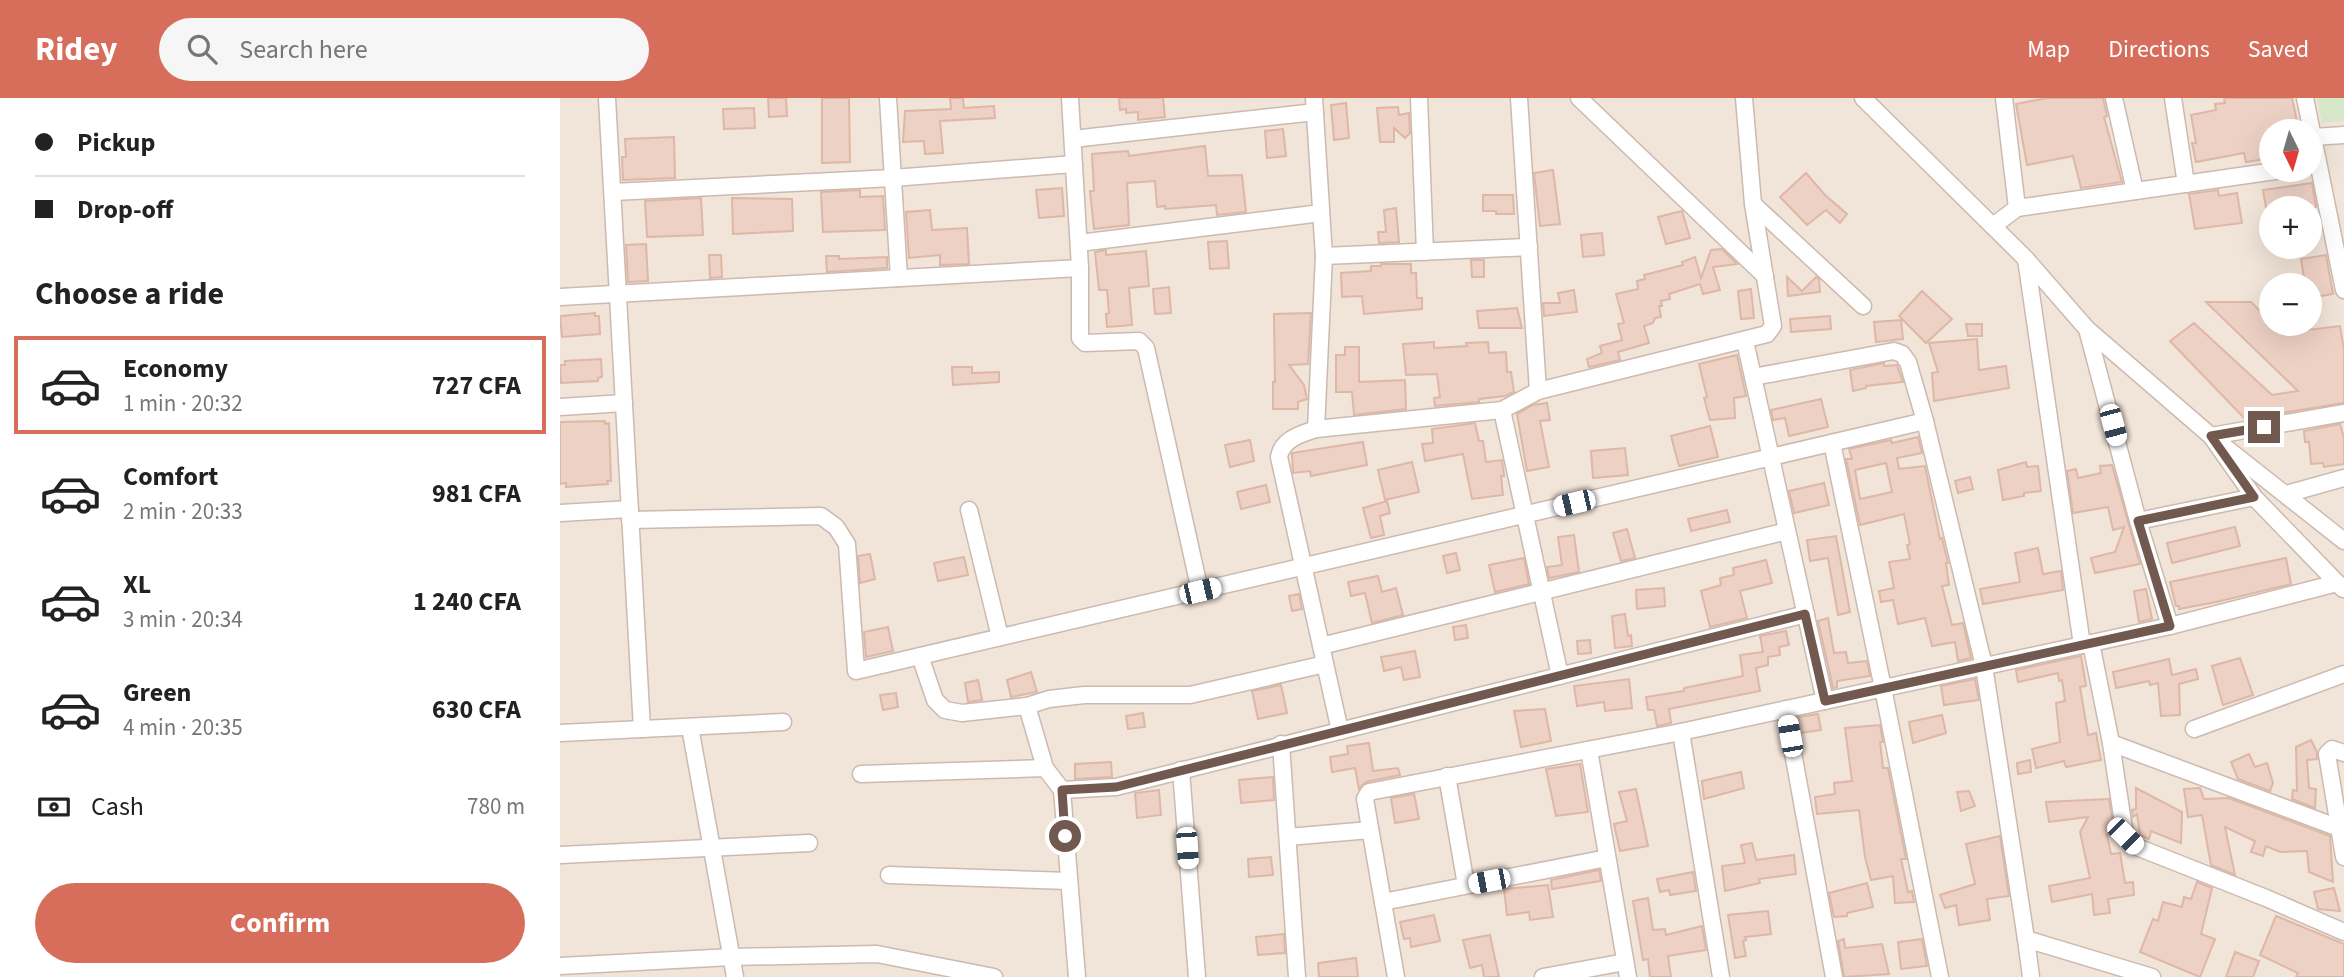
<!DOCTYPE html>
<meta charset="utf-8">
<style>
body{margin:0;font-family:"Source Sans 3",sans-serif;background:#f6f6f6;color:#222;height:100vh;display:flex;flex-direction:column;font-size:26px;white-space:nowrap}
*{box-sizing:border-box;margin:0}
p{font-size:23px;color:#767676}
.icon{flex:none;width:38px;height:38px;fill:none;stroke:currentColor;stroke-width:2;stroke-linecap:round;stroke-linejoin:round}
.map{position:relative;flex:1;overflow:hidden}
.side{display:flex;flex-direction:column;background:#fff;width:560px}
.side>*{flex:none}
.top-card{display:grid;align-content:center;height:154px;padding:0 35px;background:#fff}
.needle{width:46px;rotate:175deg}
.tools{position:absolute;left:1699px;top:21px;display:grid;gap:14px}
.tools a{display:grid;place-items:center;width:63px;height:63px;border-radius:50%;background:#fff;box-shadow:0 7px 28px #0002;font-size:35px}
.end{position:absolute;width:32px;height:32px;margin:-16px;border:9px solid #72594f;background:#fff;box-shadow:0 0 0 4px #fff}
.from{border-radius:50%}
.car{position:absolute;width:21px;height:42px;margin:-21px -10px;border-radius:9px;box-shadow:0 0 5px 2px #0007;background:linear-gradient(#fff 24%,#345 0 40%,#fff 0 76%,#345 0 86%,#fff 0)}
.top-card b{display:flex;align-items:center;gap:24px;height:66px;font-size:26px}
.top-card b+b{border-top:2px solid #e0e0e0}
.top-card i{width:18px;height:18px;background:#222}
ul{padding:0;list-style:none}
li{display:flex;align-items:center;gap:21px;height:98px;margin:0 14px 10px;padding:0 21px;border:4px solid transparent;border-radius:0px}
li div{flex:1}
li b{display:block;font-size:26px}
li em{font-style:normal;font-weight:700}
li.active{border-color:#d76e5b}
li>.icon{width:63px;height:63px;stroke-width:1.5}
h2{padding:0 35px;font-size:32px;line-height:84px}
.pay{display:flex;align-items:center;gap:18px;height:77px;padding:0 35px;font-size:26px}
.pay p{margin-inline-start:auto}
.primary-button{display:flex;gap:14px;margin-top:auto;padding:14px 35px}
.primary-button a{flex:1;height:80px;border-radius:42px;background:#d76e5b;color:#fff;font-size:28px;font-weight:700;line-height:80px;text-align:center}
header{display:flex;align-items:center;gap:42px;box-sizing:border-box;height:98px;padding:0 35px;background:#d76e5b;color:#fff}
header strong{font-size:33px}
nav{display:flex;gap:38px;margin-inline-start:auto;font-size:24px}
.search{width:490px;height:63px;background:#f6f6f6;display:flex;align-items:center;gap:18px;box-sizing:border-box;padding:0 24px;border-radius:38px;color:#767676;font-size:26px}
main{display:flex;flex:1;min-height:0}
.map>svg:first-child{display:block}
.residential{fill:#f1e4d8;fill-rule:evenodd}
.green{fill:#d7e7c9}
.building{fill:#edd1c4;stroke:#deb7a6;stroke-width:2;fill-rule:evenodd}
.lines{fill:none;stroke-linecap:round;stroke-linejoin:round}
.minor-casing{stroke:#ccbab0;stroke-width:19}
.minor{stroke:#fff;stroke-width:16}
.route{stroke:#72594f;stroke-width:9}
</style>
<header>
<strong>Ridey</strong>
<div class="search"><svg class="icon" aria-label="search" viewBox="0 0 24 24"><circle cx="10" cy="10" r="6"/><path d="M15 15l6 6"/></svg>Search here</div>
<nav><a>Map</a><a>Directions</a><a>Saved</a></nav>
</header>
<main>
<section class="side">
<div class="top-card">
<b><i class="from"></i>Pickup</b>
<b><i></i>Drop-off</b>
</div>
<h2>Choose a ride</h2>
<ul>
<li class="active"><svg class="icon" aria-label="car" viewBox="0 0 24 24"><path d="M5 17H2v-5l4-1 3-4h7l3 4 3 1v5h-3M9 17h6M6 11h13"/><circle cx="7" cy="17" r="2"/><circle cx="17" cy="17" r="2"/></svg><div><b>Economy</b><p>1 min · 20:32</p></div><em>727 CFA</em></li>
<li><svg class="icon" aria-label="car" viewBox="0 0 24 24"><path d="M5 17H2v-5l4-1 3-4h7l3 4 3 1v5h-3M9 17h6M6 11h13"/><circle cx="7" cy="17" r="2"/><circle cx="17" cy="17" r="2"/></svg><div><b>Comfort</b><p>2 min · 20:33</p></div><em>981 CFA</em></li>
<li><svg class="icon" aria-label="car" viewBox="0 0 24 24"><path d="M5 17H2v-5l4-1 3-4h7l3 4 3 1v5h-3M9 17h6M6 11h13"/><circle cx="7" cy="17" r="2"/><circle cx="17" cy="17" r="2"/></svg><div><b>XL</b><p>3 min · 20:34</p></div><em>1 240 CFA</em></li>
<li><svg class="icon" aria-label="car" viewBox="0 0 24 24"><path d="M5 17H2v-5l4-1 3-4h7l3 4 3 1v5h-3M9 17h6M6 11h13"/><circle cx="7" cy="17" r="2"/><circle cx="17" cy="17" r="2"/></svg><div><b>Green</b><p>4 min · 20:35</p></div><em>630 CFA</em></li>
</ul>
<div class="pay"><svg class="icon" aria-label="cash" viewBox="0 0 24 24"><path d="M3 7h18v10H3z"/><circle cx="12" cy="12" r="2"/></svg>Cash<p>780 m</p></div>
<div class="primary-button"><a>Confirm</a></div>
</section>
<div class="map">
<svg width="1784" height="879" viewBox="0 0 1784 879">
<rect width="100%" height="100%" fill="#faf2e9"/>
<path class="residential" d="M0,0h1784v879h-1784zM1712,33h38v39h-38zM1712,110h38v39h-38zM1712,187h38v39h-38z"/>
<path class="green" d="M1757,0h27v23l-22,2z"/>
<g class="building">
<path d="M208,0h18l1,18 -18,1z"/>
<path d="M262,0h27l1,64 -28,1z"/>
<path d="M390,0h13l1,10 30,-2 1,12 -55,3 3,32 -18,1 -1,-13 -21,1 2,-31 46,-2z"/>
<path d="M559,0h44l2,19 -27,3v-8l-12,1v-4l-6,1z"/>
<path d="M1487,0h56l4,18 -3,1 18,65 -41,6 -8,-32 -46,9 -11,-61z"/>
<path d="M1664,0h68l7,33h-27v27l-26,4 -2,-9 -48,9 -4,-19h4l-5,-28 25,-5 -1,-6 10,-1z"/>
<path d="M786,5l3,35 -15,2 -3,-35z"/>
<path d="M838,9l1,8 10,-2 1,20 -5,5 -11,-10v14h-14l-3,-34z"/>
<path d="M194,10l1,20 -31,1 -1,-20z"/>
<path d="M723,31l3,27 -19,2 -2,-27z"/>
<path d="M114,39l1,41 -52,2 -1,-23h4l-1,-18z"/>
<path d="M645,48l3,30 34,-1 4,37 -29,3 -1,-10 -51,4v-3l-8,1 -2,-26 -28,2 2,42 -35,4 -4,-38h4l-2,-37 36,-3 1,5z"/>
<path d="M993,72l7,54 -20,2 -6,-53z"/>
<path d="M1246,75l19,22 22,19 -7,9 -14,-13 -19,15 -27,-28z"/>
<path d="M1752,85l4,24 -50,1 -3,-18z"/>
<path d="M502,90l2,28 -25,2 -3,-28z"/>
<path d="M300,92v7l23,-1 2,34 -62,2 -2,-40z"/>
<path d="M1658,92l1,6 18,-3 5,30 -47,6 -6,-35z"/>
<path d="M923,97h30l1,19h-18v-3h-13z"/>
<path d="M141,100l2,37 -56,2 -2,-36z"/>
<path d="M172,100l60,1 1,32 -60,3z"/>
<path d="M836,110l3,34 -20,1 -1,-11h8l-2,-22z"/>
<path d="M370,112l2,20 35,-2 2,36 -29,1v-10l-31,3 -3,-46z"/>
<path d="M1122,113l8,27 -24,6 -8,-27z"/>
<path d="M1042,135l2,22 -21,2 -2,-22z"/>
<path d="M667,143l2,27 -19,1 -2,-27z"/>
<path d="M86,146l2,37 -20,1 -2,-37z"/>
<path d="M1162,151l15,15 -24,3 7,23 -17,4 -3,-10 -31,10 1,5 -9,2 1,5h-3l2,11 -6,1 -2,5 -9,3 5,17 -31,9 2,8 -31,7 -2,-8 15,-6 -2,-7 22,-6 -4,-16 6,-1 -8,-29 22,-5 -1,-8 8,-2 -1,-4 39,-10 -1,-3 13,-5 6,21 10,-28z"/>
<path d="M546,152v5l40,-4 3,35 -20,2 3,37 -25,2 -1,-13 3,-1 -2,-23h-8l-4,-38z"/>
<path d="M149,157h12l1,22 -12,1z"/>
<path d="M1766,157l7,39 -23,4v-13h-5l-4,-26z"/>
<path d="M266,158h13v3l48,-2v11l-60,4z"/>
<path d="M911,162h13v17h-12z"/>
<path d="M821,166h30v9h5l1,25h5v11l-58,5 -2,-18 -20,1 -1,-24 30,-2v-5h10z"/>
<path d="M1227,179l15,14 14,-14 3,2 1,13 -32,4z"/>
<path d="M609,189l2,26 -16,1 -2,-25z"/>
<path d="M1191,191l3,29 -13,1 -3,-28z"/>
<path d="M1014,192l3,22 -33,4 -1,-13h17l-2,-10z"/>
<path d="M1362,193l30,28 -26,24 -27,-27z"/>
<path d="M1646,204h45l31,31 58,-7 4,24v53l-99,16 -75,-78 24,-18 78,72 26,-4z"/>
<path d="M957,210l5,20h-43l-2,-17z"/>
<path d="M35,215v3h4l1,18 -38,3 -2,-21z"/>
<path d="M751,215l-3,51 -19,1 15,20 3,14 -9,3v7h-25v-27h2l-1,-68z"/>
<path d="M1270,218l1,13 -40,3 -1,-13z"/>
<path d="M1341,222l2,19 -27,3 -2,-20z"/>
<path d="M1406,226h16v12h-14z"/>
<path d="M1417,241l2,31 27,-4 3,22 -75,13 -2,-28 6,-1 -9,-29z"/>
<path d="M874,244v6l33,-2 -1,-3 22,-1 1,11 17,-1 1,20h4l3,20 -9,4 -26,3v3l-44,4 -1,-8 6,-1 -3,-23 -31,1 -3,-31z"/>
<path d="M785,249h14v35l46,-2 1,29 -52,6 -2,-23h-16v-37h9z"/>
<path d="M1177,257l9,41 -12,2 1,20 -25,2 -6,-22 3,-1 -8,-33z"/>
<path d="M41,261l1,18 -4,1v3l-37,2 -1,-18h5v-4z"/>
<path d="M1324,265v3l13,-1 6,17 -37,4v2l-13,3 -3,-21z"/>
<path d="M392,269h20v6l27,-1v10l-46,3z"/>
<path d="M1261,301l7,28 -39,9 -4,-18 -12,2 -2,-10z"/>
<path d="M987,305l3,17 -10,1 9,46 -22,4 -10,-57 16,-9z"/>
<path d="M45,323v3l4,-1 2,58h-4l1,3 -42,3v-4l-6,1v-62z"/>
<path d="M915,325l4,18h4l3,21 16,-2 2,16h-3l2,19 -31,4 -9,-45 -38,7 -3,-17 11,-1 -1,-14z"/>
<path d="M1780,326l4,14v26l-20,3 -1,-4 -12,1 -2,-22h-4l-1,-11z"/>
<path d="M1150,328l8,31 -39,9 -8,-30z"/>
<path d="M1358,339l4,16 -25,5 2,11 26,-3 15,73 2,-1 6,25h-2l3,22 -7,1 10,39 11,-2 8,35 -13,3 -3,-19 -23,4 -7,-28 -27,6 -5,-24 -12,2 -2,-11 15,-3 -5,-26 21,-3 -3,-14 3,-1 -6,-30 -44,11 -14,-66h6l-3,-10 42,-9 1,3zM1326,365l6,29 -32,7 -5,-29z"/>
<path d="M690,342l4,21 -24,6 -5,-22z"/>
<path d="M803,344l4,23 -56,11 -1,-5 -17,2 -1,-20z"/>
<path d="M1065,350l3,27 -35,3 -2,-27z"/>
<path d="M852,364l7,30 -34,8 -7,-30z"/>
<path d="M1466,364l1,5 11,-1 3,25 -17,2v3l-21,4 -5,-30z"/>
<path d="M1552,367l28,99 -45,9 -4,-15 24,-6 9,-25 -11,3 -5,-23 -35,6 -6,-42 9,-2 2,9 23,-5 -1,-7z"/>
<path d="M1410,379l3,12 -15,4 -3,-12z"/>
<path d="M1264,385l5,22 -35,8 -5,-22z"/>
<path d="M706,387l4,17 -29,7 -4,-17z"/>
<path d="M827,403l3,12 -10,3 4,19 -13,3 -8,-30z"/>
<path d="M1167,412l3,12 -39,9 -3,-12z"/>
<path d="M1675,429l5,19 -68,17 -5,-20z"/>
<path d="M1067,431l8,29 -14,3 -8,-28z"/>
<path d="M1014,437l5,37 -30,6 -2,-11 15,-2 -4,-28z"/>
<path d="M1276,438l14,76 -12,3 -10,-57 -18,3 -3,-21z"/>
<path d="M1478,450l5,26 18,-3 2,19 -80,14 -3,-15 40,-7 -5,-29z"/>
<path d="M896,455l4,17 -13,3 -4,-17z"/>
<path d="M310,456l5,25 -15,4 -2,-27z"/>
<path d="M404,459l4,18 -30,6 -4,-18z"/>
<path d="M964,460l5,26 -34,8 -6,-27z"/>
<path d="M1726,460l5,26 -75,18 -37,7v-3h-3l-6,-24z"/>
<path d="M1206,462l6,23 -32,8 7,27 -37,9 -9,-36 20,-6 -1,-7 14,-3 -1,-7z"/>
<path d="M818,478l4,16 14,-4 7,27 -31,8 -7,-30 -14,3 -3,-14z"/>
<path d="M1104,490l1,18 -28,3 -1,-19z"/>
<path d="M1586,491l6,30 -13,3 -5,-31z"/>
<path d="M739,496l3,15 -10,2 -3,-15z"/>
<path d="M1065,516l3,22 3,-1 1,11 -17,2 -3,-32z"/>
<path d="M1268,520l6,35 12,-1 2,11 19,-2 3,15 -33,5v6l-4,1 -15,-67z"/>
<path d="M906,527l2,13 -13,2 -2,-13z"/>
<path d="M328,529l5,24 -27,6 -2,-25z"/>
<path d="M1226,533l3,14 -10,2 1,8 -12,2v8l-12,3 4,23 -91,18 2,14 -14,3 -3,-16h-6l-2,-13 38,-6v-3l59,-12 -3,-21 23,-3 -3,-16z"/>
<path d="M1030,542l1,13 -13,1 -1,-13z"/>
<path d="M855,553l5,26 -16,3 -3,-13 -17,4 -3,-14z"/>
<path d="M1521,558l5,30 -6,1 8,48 8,-2 5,27 -35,7 -2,-6 -28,7 -4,-19 28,-7 -4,-39 9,-2 -3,-21 -3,1 -1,-8 -40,9 -2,-12z"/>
<path d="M1680,560l13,37 -30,10 -11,-39z"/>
<path d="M1609,561l3,16 24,-6 2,10 -19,5 1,31 -19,1 -3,-33 -8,2 -1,-4 -33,7 -3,-16z"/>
<path d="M471,574l6,20 -26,5 -4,-17z"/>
<path d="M1069,581l3,29 -27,3 -1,-9 -27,4 -3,-20z"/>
<path d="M1415,581l4,21 -35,5 -3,-19z"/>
<path d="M418,582l4,20 -14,2 -3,-19z"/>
<path d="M721,587l6,28 -29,6 -6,-28z"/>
<path d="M336,595l2,14 -15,3 -3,-15z"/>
<path d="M985,611l6,32 -30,6 -7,-36z"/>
<path d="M583,615l2,14 -17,2 -2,-13z"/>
<path d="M1258,616l3,16 -21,3 -2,-16z"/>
<path d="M1382,617l4,18 -33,10 -4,-21z"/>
<path d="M1320,627l3,17h-3l3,26h5l18,91h-5l7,33 4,-1 2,11 -19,1 -2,-27 -22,4 -6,-23 -6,-47 -42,4 -2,-17 20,-3 -1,-11 18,-2 -7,-53z"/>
<path d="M1751,642l6,12v7l-10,1 2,28 7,1 -1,19 -23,-9 1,-9 4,1 -1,-44z"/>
<path d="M809,645l4,28 25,-3 2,7 -34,7 -7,7 -4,-21 -23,4 -2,-15 18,-3 -1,-8z"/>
<path d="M1689,656l6,13 12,-4 6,20 -3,8 -32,-12 -7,-17z"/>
<path d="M1470,662l1,12 -13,2 -1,-11z"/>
<path d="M551,664l1,15 -37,2v-15z"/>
<path d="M1020,666l8,48 -32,4 -10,-47z"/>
<path d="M1181,674l3,16 -40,11 -2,-18z"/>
<path d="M713,679l1,23 -33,3 -2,-23z"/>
<path d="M1576,690l46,24 -1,31 -30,-12 -2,8 -9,-4 -3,-21 -4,3 -1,-7 4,-1z"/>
<path d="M1640,690l4,11 25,-1 101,38 3,46 -24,-10 -2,-21 -27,1 -14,-6 -3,10 -12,-4 4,-11 -30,-14 10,48 -24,-10 -9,-50 -14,2 -4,-28z"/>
<path d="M1076,691l12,57 -28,5 -6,-27 13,-3 -8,-29z"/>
<path d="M599,692l2,25 -24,3 -2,-25z"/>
<path d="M1409,693l6,15 -14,5 -4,-19z"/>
<path d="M854,696l5,25 -24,4 -4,-25z"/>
<path d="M1549,701l5,31 -7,5 4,19 9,-1 5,30 8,-1 1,13 -26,4 2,14 -16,2 -2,-21 -40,8 -3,-16 41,-8 -10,-46 8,-15 -39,5 -3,-20z"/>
<path d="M1440,738l9,60 -22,3 3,21 -31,5 -3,-20 -11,3 -5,-13 35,-11 -9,-40z"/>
<path d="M1192,745l4,17 38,-5 2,19 -37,5 1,4 -35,8 -3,-25 23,-3 -4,-18z"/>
<path d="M711,759l2,18 -24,2 -1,-18z"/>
<path d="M1039,772l2,11 -49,8 -1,-9z"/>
<path d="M1133,774l3,19 -26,4 -1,-5 -9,2 -3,-13z"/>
<path d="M1637,784l15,6 -11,46 14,5 -15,38 -60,-25 13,-33 5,2 5,-19 19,5 2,-10 7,2z"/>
<path d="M1307,785l6,24 -26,6v3l-13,1 -5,-24z"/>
<path d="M988,787l5,32 -23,3 -1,-8 -22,3 -3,-26z"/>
<path d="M1774,790l6,23 -22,-2 -4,-17z"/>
<path d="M1088,800l5,32 12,-1 1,6 36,-9 4,24 -38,6 3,21h-21l-2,-18 -5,1 -10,-59z"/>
<path d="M1208,813l3,23 -26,3 1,3 -3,1 3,15 -11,2 -7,-43z"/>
<path d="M874,817l6,26 -29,6 -1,-9 -6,1 -4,-17z"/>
<path d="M1716,818l68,28v33h-48l2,-4 -38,-18z"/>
<path d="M724,836l1,19 -27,2 -2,-18z"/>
<path d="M930,837l9,42h-15l-2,-12 -12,3 -7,-28z"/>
<path d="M1284,841l1,9 37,-4 7,30 -45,3 -6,-36z"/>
<path d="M1362,841l5,27 -26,3 -3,-27z"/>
<path d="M1675,854l24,9 -6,16h-27z"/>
<path d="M796,860l2,19h-39l-1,-14z"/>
</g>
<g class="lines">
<defs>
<g id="minor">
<path d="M47,0l35,631"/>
<path d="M328,0l11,180"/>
<path d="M510,0l10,170v70l5,5 54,-2 7,7 54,243"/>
<path d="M754,0l10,158 -8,173"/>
<path d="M859,0l6,154"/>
<path d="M959,0l19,293"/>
<path d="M1019,0l186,178"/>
<path d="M1303,0l163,161 61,70 124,107 133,105"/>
<path d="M1444,0l13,110"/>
<path d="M1554,0l21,93"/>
<path d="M1613,0l13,86"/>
<path d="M1745,0l39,192"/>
<path d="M1753,39l31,-2"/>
<path d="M513,41l242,-27"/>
<path d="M53,94l280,-14 181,-14"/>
<path d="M1193,106l110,102"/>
<path d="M1433,128l24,-18 265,-38"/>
<path d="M519,145l242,-30"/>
<path d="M764,158l205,-9"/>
<path d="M1466,161l56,386"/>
<path d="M0,199l520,-29"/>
<path d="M1527,231l51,192 32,105"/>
<path d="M1185,243l80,360"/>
<path d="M1193,279l141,-26 8,3 6,8 17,59 59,245 42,273 126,38"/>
<path d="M0,309l64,-4"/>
<path d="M942,312l58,266"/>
<path d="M1272,345l51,245 57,289"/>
<path d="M1726,396l58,-16"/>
<path d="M409,412l31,127"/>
<path d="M0,415l70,-4"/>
<path d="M70,422l191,-4 15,11 11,17 9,127 1069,-250"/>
<path d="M1578,423l116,-24"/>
<path d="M1783,491l-89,-92 -43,-61 133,-23"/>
<path d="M1531,545l20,100 14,93 12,11 129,51 78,34"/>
<path d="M761,548l466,-115"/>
<path d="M360,558l15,44 10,10 17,3 65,-7 22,-7 35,-4h106l135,-31"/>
<path d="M467,608l18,62 17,22 54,-3 690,-173"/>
<path d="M1225,611l49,268"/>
<path d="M130,629l45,250"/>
<path d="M1634,631l150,-55"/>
<path d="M780,633l-61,-274c3,-18 22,-23 37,-28l186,-19 36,-19 229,-57 6,-8 -20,-122 -9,-106"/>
<path d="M1121,634l40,245"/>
<path d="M0,635l223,-11"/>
<path d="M1551,645l228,85"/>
<path d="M721,646l16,233"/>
<path d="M1029,652l39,227"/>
<path d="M1784,655l-12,-4 -5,5 17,103"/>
<path d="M621,672l16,207"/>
<path d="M301,676l184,-6"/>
<path d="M887,678l19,109"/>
<path d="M502,692l15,187"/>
<path d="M728,739l82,-7"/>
<path d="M0,757l249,-12"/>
<path d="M329,777l180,6"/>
<path d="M823,804l224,-44"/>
<path d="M1466,841l5,38"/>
<path d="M0,868l172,-9 145,-3 117,23"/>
<path d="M836,879l-31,-178 4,-7 312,-60 489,-106 167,-43"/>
<path d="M983,879l82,-15"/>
</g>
</defs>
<use href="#minor" class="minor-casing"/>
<use href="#minor" class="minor"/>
</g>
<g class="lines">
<path class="route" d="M505,738l-3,-46 54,-3 689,-173 20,87 345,-75 -32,-105 116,-24 -43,-61 53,-9"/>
</g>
</svg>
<div class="tools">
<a><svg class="needle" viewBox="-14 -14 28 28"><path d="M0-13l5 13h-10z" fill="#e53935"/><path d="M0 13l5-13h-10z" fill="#767676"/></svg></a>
<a>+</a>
<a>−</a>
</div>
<i class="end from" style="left:505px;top:738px"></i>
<i class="end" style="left:1704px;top:329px"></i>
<i class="car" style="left:1553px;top:327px;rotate:165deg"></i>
<i class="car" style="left:1014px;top:405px;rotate:257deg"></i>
<i class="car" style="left:640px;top:493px;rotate:77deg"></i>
<i class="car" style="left:1230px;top:638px;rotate:350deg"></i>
<i class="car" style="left:1565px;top:738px;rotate:135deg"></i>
<i class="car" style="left:627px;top:750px;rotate:176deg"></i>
<i class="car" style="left:929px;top:783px;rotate:259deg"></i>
</div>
</main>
